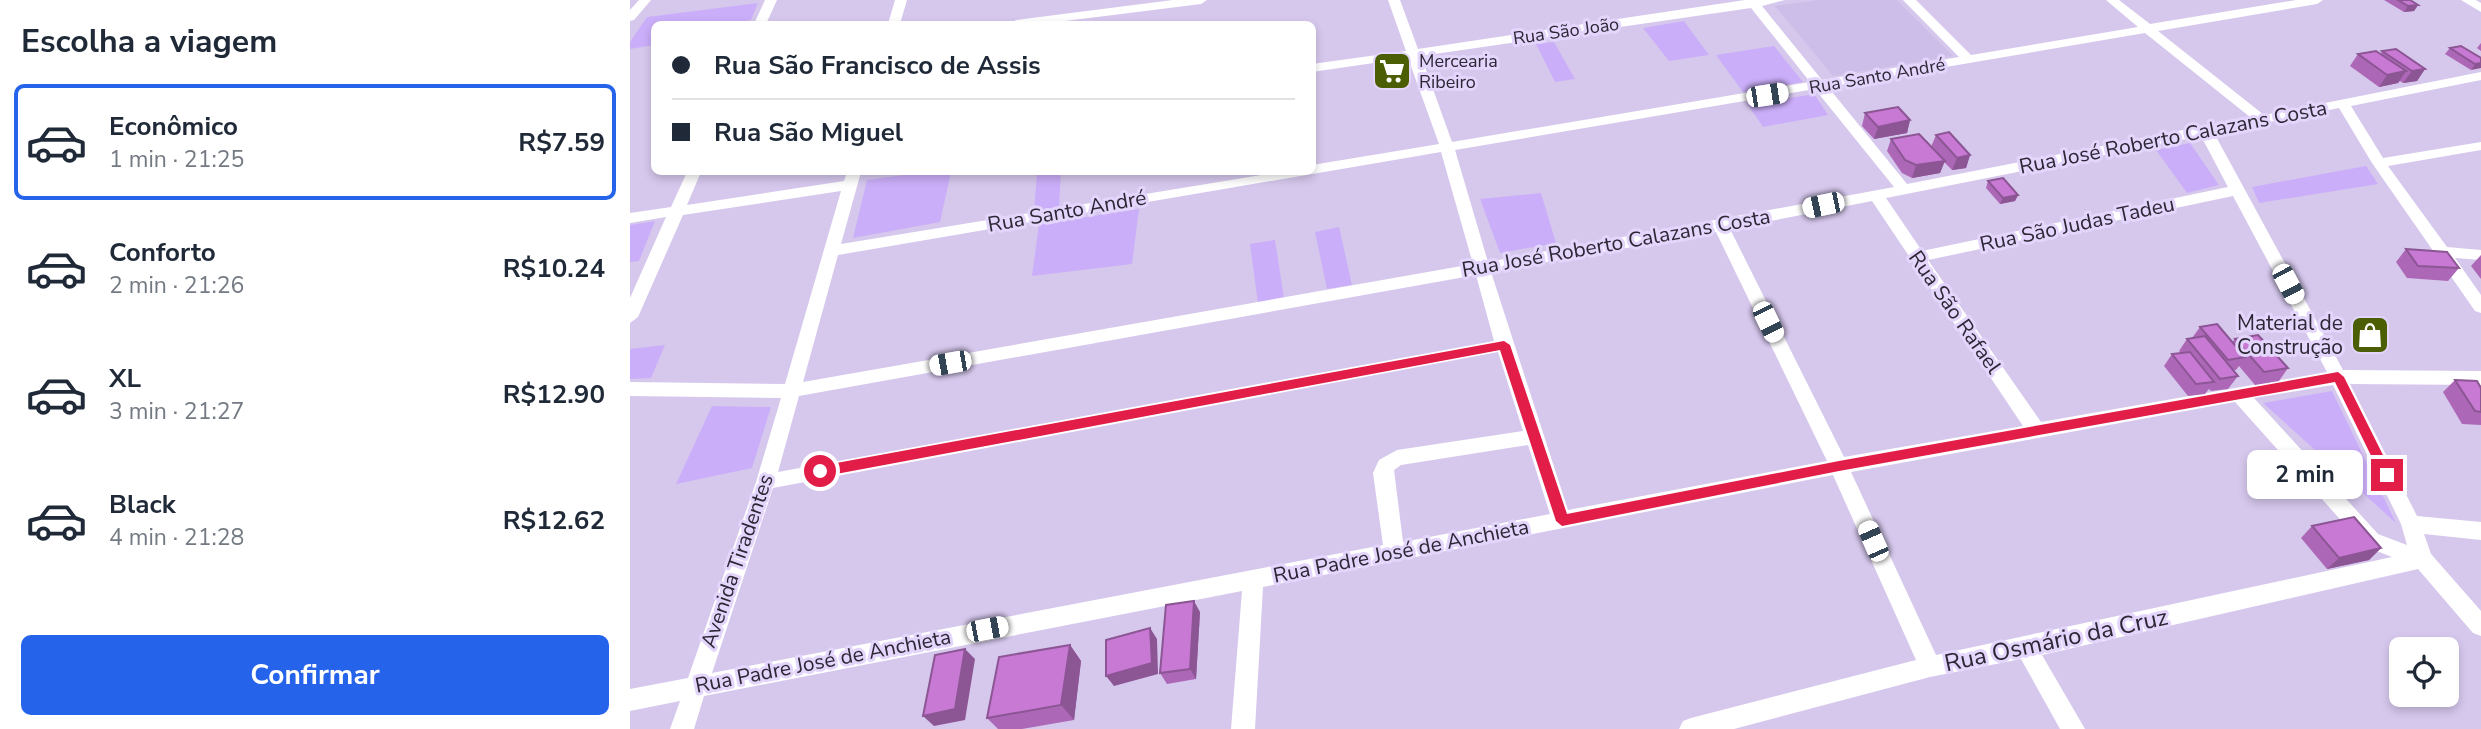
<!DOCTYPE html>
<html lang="pt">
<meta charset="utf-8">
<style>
body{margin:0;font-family:"Nunito Sans",sans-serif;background:#f6f6f7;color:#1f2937;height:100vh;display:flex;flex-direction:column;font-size:26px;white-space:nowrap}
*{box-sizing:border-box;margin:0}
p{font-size:23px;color:#747a83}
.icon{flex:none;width:38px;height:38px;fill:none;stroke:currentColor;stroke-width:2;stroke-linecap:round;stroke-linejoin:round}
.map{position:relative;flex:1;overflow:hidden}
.drawer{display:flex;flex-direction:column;background:#fff;width:630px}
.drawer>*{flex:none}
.top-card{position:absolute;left:21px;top:21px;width:665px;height:154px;border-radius:10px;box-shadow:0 4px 10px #0003;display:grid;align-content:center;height:154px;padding:0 21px;background:#fff}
.fabs{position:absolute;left:1759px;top:637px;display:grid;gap:14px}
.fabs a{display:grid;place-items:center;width:70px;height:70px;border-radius:10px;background:#fff;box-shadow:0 4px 10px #0003;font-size:35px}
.end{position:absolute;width:32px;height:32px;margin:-16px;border:9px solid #e11d48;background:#fff;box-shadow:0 0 0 4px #fff}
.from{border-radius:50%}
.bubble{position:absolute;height:49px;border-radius:10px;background:#fff;box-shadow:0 4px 10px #0003;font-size:23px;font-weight:700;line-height:49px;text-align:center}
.car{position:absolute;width:21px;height:42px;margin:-21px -10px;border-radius:9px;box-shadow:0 0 5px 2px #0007;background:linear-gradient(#fff 24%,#345 0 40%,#fff 0 76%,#345 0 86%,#fff 0)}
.top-card b{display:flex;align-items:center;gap:24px;height:66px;font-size:26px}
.top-card b+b{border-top:2px solid #e0e1e3}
.top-card i{width:18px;height:18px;background:#1f2937}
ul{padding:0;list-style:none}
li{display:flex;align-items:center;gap:21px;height:116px;margin:0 14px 10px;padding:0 7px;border:4px solid transparent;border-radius:10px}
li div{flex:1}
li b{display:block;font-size:26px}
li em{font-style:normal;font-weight:700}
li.current{border-color:#2563eb}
li>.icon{width:63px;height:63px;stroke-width:1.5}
h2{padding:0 21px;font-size:32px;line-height:84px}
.action{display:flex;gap:14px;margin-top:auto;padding:14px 21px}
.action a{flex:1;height:80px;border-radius:10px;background:#2563eb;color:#fff;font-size:28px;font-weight:700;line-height:80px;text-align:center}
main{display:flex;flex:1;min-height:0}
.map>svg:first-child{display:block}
.built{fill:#cdbde9}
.green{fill:#cbaef9}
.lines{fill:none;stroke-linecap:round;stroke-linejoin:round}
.street{fill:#fff;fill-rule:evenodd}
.wall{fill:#ac68b6}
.shaded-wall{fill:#8c5594}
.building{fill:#c879d4;stroke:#8c5594;stroke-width:2}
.route{fill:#e11d48}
.labels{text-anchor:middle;stroke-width:6;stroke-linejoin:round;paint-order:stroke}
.far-street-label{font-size:18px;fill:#2d2735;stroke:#e3d5fb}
.far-poi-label{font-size:18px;fill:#2d2735;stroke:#e3d5fb;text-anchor:start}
.street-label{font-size:21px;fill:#2d2735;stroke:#e3d5fb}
.poi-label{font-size:21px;fill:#2d2735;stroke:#e3d5fb;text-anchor:end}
.near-street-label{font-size:24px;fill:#2d2735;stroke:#e3d5fb}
</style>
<main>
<section class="drawer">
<h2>Escolha a viagem</h2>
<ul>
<li class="current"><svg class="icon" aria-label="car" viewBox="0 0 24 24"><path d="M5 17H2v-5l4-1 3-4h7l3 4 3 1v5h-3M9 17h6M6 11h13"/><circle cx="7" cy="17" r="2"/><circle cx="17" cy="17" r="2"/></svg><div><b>Econômico</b><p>1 min · 21:25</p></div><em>R$7.59</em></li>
<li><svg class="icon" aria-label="car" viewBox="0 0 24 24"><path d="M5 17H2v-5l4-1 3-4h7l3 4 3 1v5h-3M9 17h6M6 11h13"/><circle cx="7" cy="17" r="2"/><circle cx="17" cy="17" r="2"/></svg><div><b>Conforto</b><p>2 min · 21:26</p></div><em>R$10.24</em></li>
<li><svg class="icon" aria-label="car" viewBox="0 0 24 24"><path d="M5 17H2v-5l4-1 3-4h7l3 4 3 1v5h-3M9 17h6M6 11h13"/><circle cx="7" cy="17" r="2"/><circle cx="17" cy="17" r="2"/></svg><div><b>XL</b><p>3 min · 21:27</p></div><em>R$12.90</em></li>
<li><svg class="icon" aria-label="car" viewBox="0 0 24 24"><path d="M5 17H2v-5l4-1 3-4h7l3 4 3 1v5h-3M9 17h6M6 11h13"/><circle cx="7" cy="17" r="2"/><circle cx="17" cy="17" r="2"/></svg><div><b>Black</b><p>4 min · 21:28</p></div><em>R$12.62</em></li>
</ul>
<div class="action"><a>Confirmar</a></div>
</section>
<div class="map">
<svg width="1851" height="729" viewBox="0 0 1851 729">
<rect width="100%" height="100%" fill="#d6c8ed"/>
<path class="built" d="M1188,0h79l56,56 -120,20 -58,-70z"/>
<g class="green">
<path d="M128,3l-7,17 -28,4h-69v21l-24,4v-7l17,-25z"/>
<path d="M1054,21l25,34 -40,6 -26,-33z"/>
<path d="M924,42l21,37 -20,3 -19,-38z"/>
<path d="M1144,46l29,36 -60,10 -27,-37z"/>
<path d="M1184,94l14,21 -65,12 -15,-22z"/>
<path d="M1560,143l29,42 -32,8 -31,-43z"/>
<path d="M1736,166l12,18 -119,19 -7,-16z"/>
<path d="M297,172h24l-11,50 -87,16 14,-58z"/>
<path d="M407,172h24l-2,35 -25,4z"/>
<path d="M911,193l15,50 -56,10 -20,-54z"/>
<path d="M509,209l-7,55 -100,12 7,-52z"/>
<path d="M25,221l-16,40 -9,1v-37z"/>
<path d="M709,227l13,58 -25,4 -12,-57z"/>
<path d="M645,240l9,58 -26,5 -8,-59z"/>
<path d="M35,345l-14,33 -21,1v-30z"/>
<path d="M1702,391l64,132 -133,-120z"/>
<path d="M82,406l59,1 -19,61 -76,16z"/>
</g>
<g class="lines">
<g class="street">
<path d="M9,0h12l-17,20 -4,1v-11z"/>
<path d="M135,0h12l-11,24h-12z"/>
<path d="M265,0h12l-7,24h-12z"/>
<path d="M543,0h34l-6,4 -160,20h-31l6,-4z"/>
<path d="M758,0h12l18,49 327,-49h40l-23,6 60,74 137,-23 -56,-57h13l55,55 167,-28 -32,-27h13l31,24 146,-24h27l-6,4 -159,27 106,84 217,-43v8l-130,26 32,52 98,-16v8l-93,16 59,81 34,3v10l-26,-2 26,37v18l-6,-2 -103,-148 -33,-55 -125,25 129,237 138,1v14l-131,-1 67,132 64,6v18l-57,-6 7,20 50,57v25l-8,-3 -55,-64 -376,86 43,74h-25l-39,-70 -91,18 -196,52h-55l4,-8 8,-3 225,-58 -83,-185 -570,112 -8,142h-24l11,-138 -538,105 -10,33h-24l10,-28 -50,10v-22l58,-11 68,-196 25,-84 -151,-2v-14l155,2 56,-193 -158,24 -45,102 -8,6v-25l36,-81 -36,6v-10l41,-6 16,-35h14l-14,33 157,-24 3,-9h14l-20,72 438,-72h33v-7l127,-21 -31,-86 -96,14v-8l94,-13zM1121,8l59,74 -358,60 -31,-86zM1515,33l105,84 -343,67 -79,-97zM1185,89l79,98 -406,75 -33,-112zM1571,136l27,51 -306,64 -36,-53zM811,152l32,112 -670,118 35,-127zM1603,196l94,176 -286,50 -113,-162zM1242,201l151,225 -179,31 -114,-228zM1086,232l111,229 -259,49 -77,-238zM846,275l18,66 -716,131 21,-76zM868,352l25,79 -126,19 -18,10 -6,13 10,72 -671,128 61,-185zM1703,385l68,139 6,21 -29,-11 -124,-136zM1605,402l129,144 28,11 -456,98 -85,-183zM898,445l22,69 -147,28 -9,-72 7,-5z"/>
<path d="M1831,0h15l5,3v9z"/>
</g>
</g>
<g class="wall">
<path d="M1754,0h26l8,5 -4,6 -10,1z"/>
<path d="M1851,43v8l-4,-3z"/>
<path d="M1820,48l31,10 -10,12 -26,-16z"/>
<path d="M1752,51l43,18 -8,12 -14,2 -3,-2 -2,2 -19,4 -29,-21 8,-12h23z"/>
<path d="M1235,113l45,7 -3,13 -33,6 -12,-13z"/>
<path d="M1306,135l34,20 -4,13 -14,2 -8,-8 -4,11 -28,5 -10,-5 -15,-22 4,-12 40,8z"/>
<path d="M1358,181l30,14 -3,6 -15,3 -14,-16z"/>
<path d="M1776,249l53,19 -11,13 -41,-3 -11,-16z"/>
<path d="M1851,255v24l-10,-13z"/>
<path d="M1570,327l32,15 3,-3 53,29 -9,13 -24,4 -16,-19 -3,4h-3l5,6 -10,13 -17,2 -2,-2 -4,5 -17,2 -24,-30 8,-12 9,-1 -2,-2 8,-12 5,-1z"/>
<path d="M1825,380l26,8v37l-19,-1 -19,-32z"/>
<path d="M1682,526l69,22 -12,12 -42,9 -26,-31z"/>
<path d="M570,612l-4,67 -29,5 -7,-11z"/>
<path d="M440,645l11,16 -7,59 -52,9h-24l-11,-11z"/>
</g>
<g class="shaded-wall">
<path d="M1788,5l-4,6 -10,1 4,-6z"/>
<path d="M1851,63v5l-10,2 4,-6z"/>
<path d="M1795,69l-8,12 -14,2 9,-12z"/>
<path d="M1776,71l-8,12 -19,4 8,-12z"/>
<path d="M1280,120l-3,13 -33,6 4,-12z"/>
<path d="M1340,155l-4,13 -14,2 5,-12z"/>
<path d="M1315,161l-5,12 -28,5 4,-13z"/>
<path d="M1388,195l-3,6 -15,3 3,-6z"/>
<path d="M1751,548l-12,12 -42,9 12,-11z"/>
<path d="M564,601l6,11 -4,67 -6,-10z"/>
<path d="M520,628l7,11 1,35 -44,12 -8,-10z"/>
<path d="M440,645l11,16 -7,59 -13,-15z"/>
<path d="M335,649l10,10 -10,61 -31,6 -11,-10z"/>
</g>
<g class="building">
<path d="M1768,0h12l8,5 -10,1z"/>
<path d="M1831,46l20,12v5l-6,1 -25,-16z"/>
<path d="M1766,49l29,20 -13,2 -30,-20z"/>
<path d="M1746,51l30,20 -19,4 -29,-21z"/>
<path d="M1268,107l12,13 -32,7 -13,-14z"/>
<path d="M1319,132l21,23 -13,3 -21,-23z"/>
<path d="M1289,134l26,27 -29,4 -11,-5 -14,-21z"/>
<path d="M1373,178l15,17 -15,3 -15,-17z"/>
<path d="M1776,249l41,3 12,16 -41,-2z"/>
<path d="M1587,324l28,33 -17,3 -28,-33z"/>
<path d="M1628,335l30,33 -24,4 -29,-33z"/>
<path d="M1575,336l33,40 -18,3 -33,-40z"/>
<path d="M1560,352l24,30 -18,2 -24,-30z"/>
<path d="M1825,380l22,1 4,7v24l-6,-1z"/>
<path d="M1724,517l27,31 -42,10 -27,-32z"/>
<path d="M564,601l-4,68 -30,4 6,-68z"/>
<path d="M520,628l2,35 -46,13v-36z"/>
<path d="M440,645l-9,60 -74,13 12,-61z"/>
<path d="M335,649l-10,60 -32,7 12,-61z"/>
</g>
<path class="route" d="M874,341l6,4 57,169 272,-53 499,-89 6,5 49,98 -2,3h-9l-47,-96 -496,89 -277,55 -6,-5 -56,-171 -680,127 -6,-6 6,-5z"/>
<defs>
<symbol id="supermarket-square" viewBox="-11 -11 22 22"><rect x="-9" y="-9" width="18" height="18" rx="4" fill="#4c5e03" stroke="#e3d5fb"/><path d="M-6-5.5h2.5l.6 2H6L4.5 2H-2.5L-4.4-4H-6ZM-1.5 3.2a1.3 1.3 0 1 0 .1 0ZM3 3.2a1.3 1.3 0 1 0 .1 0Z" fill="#fff"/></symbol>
<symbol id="shop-square" viewBox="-11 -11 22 22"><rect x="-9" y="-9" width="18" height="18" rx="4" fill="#4c5e03" stroke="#e3d5fb"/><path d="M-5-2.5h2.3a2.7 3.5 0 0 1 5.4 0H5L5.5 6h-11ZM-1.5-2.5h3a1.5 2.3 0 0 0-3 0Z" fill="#fff"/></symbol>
</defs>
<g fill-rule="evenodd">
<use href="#supermarket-square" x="740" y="49" width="44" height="44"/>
<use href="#shop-square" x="1718" y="313" width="44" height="44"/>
</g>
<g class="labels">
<g class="far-street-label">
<text transform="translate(936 31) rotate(-8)" y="6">Rua São João</text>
<text transform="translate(1247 76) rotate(-10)" y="6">Rua Santo André</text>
</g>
<g class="far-poi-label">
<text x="789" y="67">Mercearia<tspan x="789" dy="21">Ribeiro</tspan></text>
</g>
<g class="street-label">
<text transform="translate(1543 137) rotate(-11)" y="7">Rua José Roberto Calazans Costa</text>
<text transform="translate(437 211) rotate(-10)" y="7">Rua Santo André</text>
<text transform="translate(1447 224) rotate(-12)" y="7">Rua São Judas Tadeu</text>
<text transform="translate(986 243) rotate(-10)" y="7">Rua José Roberto Calazans Costa</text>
<text transform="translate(1325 312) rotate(55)" y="7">Rua São Rafael</text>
<text transform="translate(771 551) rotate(-11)" y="7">Rua Padre José de Anchieta</text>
<text transform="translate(107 561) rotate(-71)" y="7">Avenida Tiradentes</text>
<text transform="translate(193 661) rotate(-11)" y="7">Rua Padre José de Anchieta</text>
</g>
<g class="poi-label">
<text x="1713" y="330">Material de<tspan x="1713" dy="24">Construção</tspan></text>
</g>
<g class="near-street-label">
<text transform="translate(1426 640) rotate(-12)" y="8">Rua Osmário da Cruz</text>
</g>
</g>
</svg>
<div class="fabs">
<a><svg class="icon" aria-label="locate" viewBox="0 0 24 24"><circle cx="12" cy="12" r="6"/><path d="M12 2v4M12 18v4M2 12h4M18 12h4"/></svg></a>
</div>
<i class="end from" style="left:190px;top:471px"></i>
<i class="end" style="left:1757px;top:475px"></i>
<div class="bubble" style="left:1617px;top:450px;width:116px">2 min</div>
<i class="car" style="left:1137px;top:95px;rotate:81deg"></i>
<i class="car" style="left:1193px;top:205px;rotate:258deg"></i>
<i class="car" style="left:1658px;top:284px;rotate:152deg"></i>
<i class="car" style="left:1138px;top:322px;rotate:154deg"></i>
<i class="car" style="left:320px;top:363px;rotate:260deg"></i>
<i class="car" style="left:1243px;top:541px;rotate:336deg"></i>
<i class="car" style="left:357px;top:629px;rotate:79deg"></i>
<div class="top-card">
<b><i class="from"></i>Rua São Francisco de Assis</b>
<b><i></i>Rua São Miguel</b>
</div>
</div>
</main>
